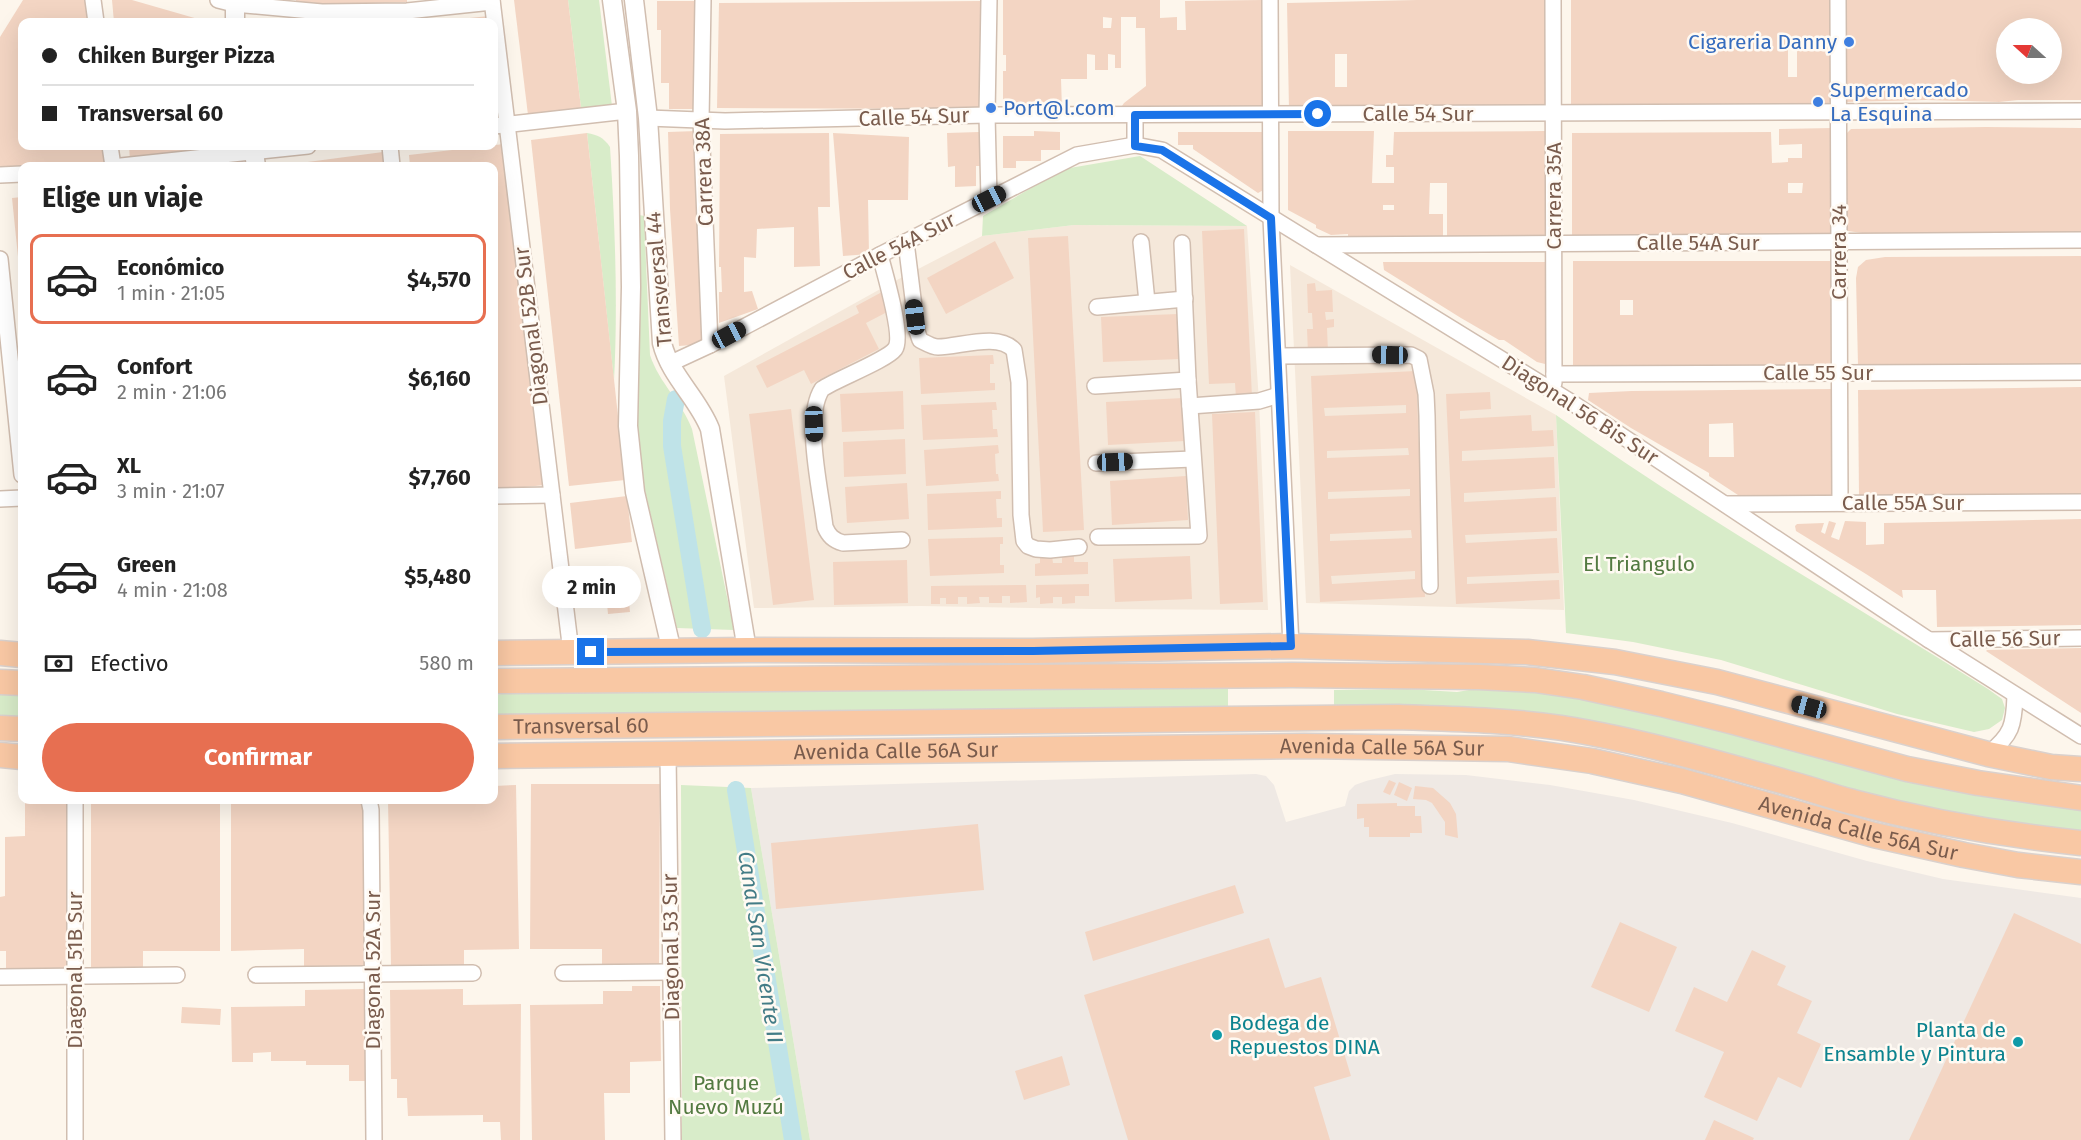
<!DOCTYPE html>
<html lang="es">
<meta charset="utf-8">
<style>
body{margin:0;font-family:"Fira Sans",sans-serif;background:#f2f2f2;color:#222;height:100vh;display:flex;flex-direction:column;font-size:22px;white-space:nowrap}
*{box-sizing:border-box;margin:0}
p{font-size:20px;color:#767676}
.icon{flex:none;width:33px;height:33px;fill:none;stroke:currentColor;stroke-width:2;stroke-linecap:round;stroke-linejoin:round}
.map{position:relative;flex:1;overflow:hidden}
.drawer{position:absolute;left:18px;top:162px;width:480px;height:642px;display:flex;flex-direction:column;background:#fff;border-radius:12px;box-shadow:0 6px 24px #0002}
.drawer>*{flex:none}
.guide{position:absolute;left:18px;top:18px;width:480px;height:132px;border-radius:12px;box-shadow:0 6px 24px #0002;display:grid;align-content:center;height:132px;padding:0 24px;background:#fff}
.needle{width:39px;rotate:291deg}
.controls{position:absolute;left:1996px;top:18px;display:grid;gap:12px}
.controls a{display:grid;place-items:center;width:66px;height:66px;border-radius:50%;background:#fff;box-shadow:0 6px 24px #0002;font-size:30px}
.end{position:absolute;width:27px;height:27px;margin:-14px;border:8px solid #1a73e8;background:#fff;box-shadow:0 0 0 3px #fff}
.from{border-radius:50%}
.bubble{position:absolute;height:42px;border-radius:21px;background:#fff;box-shadow:0 6px 24px #0002;font-size:20px;font-weight:700;line-height:42px;text-align:center}
.car{position:absolute;width:18px;height:36px;margin:-18px -9px;border-radius:8px;box-shadow:0 0 4px 2px #0007;background:linear-gradient(#222 24%,#8ab4d8 0 40%,#222 0 76%,#8ab4d8 0 86%,#222 0)}
.guide b{display:flex;align-items:center;gap:21px;height:57px;font-size:22px}
.guide b+b{border-top:2px solid #e0e0e0}
.guide i{width:15px;height:15px;background:#222}
ul{padding:0;list-style:none}
li{display:flex;align-items:center;gap:18px;height:90px;margin:0 12px 9px;padding:0 12px;border:3px solid transparent;border-radius:12px}
li div{flex:1}
li b{display:block;font-size:22px}
li em{font-style:normal;font-weight:700}
li.selected{border-color:#e76f51}
li>.icon{width:54px;height:54px;stroke-width:1.5}
h2{padding:0 24px;font-size:27px;line-height:72px}
.pay{display:flex;align-items:center;gap:15px;height:66px;padding:0 24px;font-size:22px}
.pay p{margin-inline-start:auto}
.cta{display:flex;gap:12px;margin-top:auto;padding:12px 24px}
.cta a{flex:1;height:69px;border-radius:36px;background:#e76f51;color:#fff;font-size:24px;font-weight:700;line-height:69px;text-align:center}
.map>svg:first-child{display:block}
.residential{fill:#f5e8da}
.industrial{fill:#efe9e4}
.green{fill:#d8ecc9}
.lines{fill:none;stroke-linecap:round;stroke-linejoin:round}
.canal{stroke:#bfe3e8;stroke-width:18}
.building{fill:#f3d5c3;fill-rule:evenodd}
.minor-casing{stroke:#d1beb0;stroke-width:18}
.tertiary-casing{stroke:#d1beb0;stroke-width:21}
.trunk-casing{stroke:#dad1cd;stroke-width:27}
.minor{stroke:#fff;stroke-width:15}
.tertiary{stroke:#fff;stroke-width:18}
.trunk{stroke:#f9c8a4;stroke-width:24}
.route{stroke:#1a73e8;stroke-width:8}
.shop-dot{fill:#3f7fe0;stroke:#fffaf3;stroke-width:2}
.culture-dot{fill:#0f9aa8;stroke:#fffaf3;stroke-width:2}
.labels{text-anchor:middle;stroke-width:5;stroke-linejoin:round;paint-order:stroke}
.shop-label{font-size:21px;fill:#366cbe;stroke:#fffaf3;text-anchor:start}
.street-label{font-size:21px;fill:#7a5c4d;stroke:#fffaf3}
.park-label{font-size:21px;fill:#537a41;stroke:#fffaf3}
.culture-label{font-size:21px;fill:#0d838f;stroke:#fffaf3;text-anchor:start}
.water-label{font-size:22px;font-style:italic;fill:#437c86;stroke:#fffaf3}
</style>
<div class="map">
<svg width="2081" height="1140" viewBox="0 0 2081 1140">
<rect width="100%" height="100%" fill="#fdf6ec"/>
<g class="residential">
<path d="M1074,225l173,1 12,175 9,209 -175,-1 -172,-3 -167,2 -30,-232 169,-94 89,-46z"/>
<path d="M1290,265l266,150 8,195 -258,-7z"/>
</g>
<path class="industrial" d="M1256,774l10,2 8,9 12,37 59,-16 4,-15 6,-6 11,-4 29,-7 71,1 84,10 84,15 98,23 135,38 76,18 138,19v242h-1271l-59,-352z"/>
<g class="green">
<path d="M568,0h31l13,106 -31,2z"/>
<path d="M587,133c11,2 16,4 23,14 5,78 8,156 4,234z"/>
<path d="M1140,156l107,70 -173,-1 -92,11 1,-20 81,-47z"/>
<path d="M639,215l5,1 6,139c9,28 32,47 42,74l42,201 -57,-2 -33,-142 -6,-48 -2,-44z"/>
<path d="M1556,415c139,99 287,183 432,274l14,10 3,9 -3,12 -13,9 -15,3 -77,-18 -176,-54 -88,-18 -67,-9z"/>
<path d="M1493,686l57,5 531,116v28l-168,-26 -325,-86 -93,-14h-161v-19l73,-1 50,3z"/>
<path d="M869,687l359,1v23l-734,6v-22l25,-3z"/>
<path d="M0,693l22,1v26l-22,-2z"/>
<path d="M681,785l70,3 59,352h-128z"/>
</g>
<g class="lines">
<g class="canal">
<path d="M676,399l-4,22v25l30,183"/>
<path d="M736,790l57,350"/>
</g>
</g>
<g class="building">
<path d="M23,0h62l3,22h-66v124h82l1,17 -35,3h-48v4h-3l-19,-4v-129z"/>
<path d="M112,0h20l66,19v3h-84z"/>
<path d="M296,0h111v2l-69,2 -42,-2z"/>
<path d="M514,0h54l13,108 -53,7z"/>
<path d="M1003,0h157v18l17,-1v13h9l-1,-29 77,-1 2,106 -144,3 4,-6 22,-17 -1,-58h-9v-11h-15v51h-6v-13l-7,-1v16h-13v-15l-8,-1v25h-26l1,30h-59v-38h3v-16h-3zM1103,17l9,1 -1,10h-8z"/>
<path d="M1417,0h128l1,105 -257,5 -2,-107zM1335,54h12v33h-12z"/>
<path d="M1571,0h261l-2,102 -5,4 -254,-2zM1788,41h9v36h-9z"/>
<path d="M1841,0h240v100h-63l-19,2 -73,-2 -82,2zM2007,28h45v46h-45z"/>
<path d="M657,1h38l1,108h-27v-26h-8v-53h-4z"/>
<path d="M982,1l-1,108 -264,-1 2,-105z"/>
<path d="M489,16v6h-49v-1z"/>
<path d="M494,78h1l4,41h-5z"/>
<path d="M1986,127l95,1v105l-212,1 -21,-3 -3,-4 1,-93 5,-5z"/>
<path d="M1833,128v107l-261,2v-104l199,-1 1,31 16,-1v-4h14v-14l-23,1v-16zM1788,183h15l-1,10h-14z"/>
<path d="M697,131l-1,77 9,136 -26,2 -9,-137 -2,-77z"/>
<path d="M1034,131l26,1v18h-19v11h-25v7h-13v-32h31z"/>
<path d="M1288,131h86l-2,52h22v-16h-8v-12h7l1,-23 151,-1 3,5 -1,101h-100v-54h-17l-1,31h14v22h-71l-1,2h-23v-4l-17,1 -15,-7v-3l-28,-15zM1383,205h11v5h-11z"/>
<path d="M979,132l1,34h-4v20l-21,1v-21l-7,1 -1,-34z"/>
<path d="M1178,132h88l1,56 -9,5 -65,-44v-4h-15z"/>
<path d="M587,133l38,347 -56,6 -38,-346z"/>
<path d="M829,133l1,74h-12l2,59 -26,1v-40l-37,2 -1,29 -12,-1v35l8,-1 6,18 -39,14v-31h3l-1,-25h-2l1,-133z"/>
<path d="M833,133l76,4 -1,63h-40l1,54 -26,2z"/>
<path d="M504,144l41,341 -51,5v-324h-84l-1,-11z"/>
<path d="M129,146h101l1,4 -101,10z"/>
<path d="M383,152l1,14h-99v-1z"/>
<path d="M22,197v89h-1l-9,-88z"/>
<path d="M1244,229l8,168 -16,1 -1,-15 -26,1 -7,-153z"/>
<path d="M1068,236l16,294 -41,2 -15,-294z"/>
<path d="M995,241l19,37 -68,36 -19,-36z"/>
<path d="M2081,256v108l-223,1 -2,-87 2,-11 8,-7 19,-3z"/>
<path d="M1573,261h260l1,104 -261,2zM1620,300h13v15h-13z"/>
<path d="M1383,262h166l-3,100 -1,2 -8,-2 -33,-22h-5l-38,-22 -77,-48z"/>
<path d="M1315,283l1,8 16,-1 1,22h-8l1,8 8,-1v8l-7,1 1,24 -20,1 -1,-24h6l-1,-16h-4l-1,-29z"/>
<path d="M882,292l9,18 -25,13 13,26 -68,35 -7,-14 -37,18 -11,-22 103,-53 -3,-7z"/>
<path d="M1178,314l2,45 -77,3 -2,-45z"/>
<path d="M993,355l1,9h-4v19h5v7l-74,4 -2,-36z"/>
<path d="M1416,371l9,226 -105,5 -9,-226zM1406,405v8l-81,3 -1,-8zM1408,448l1,7 -82,3v-7zM1410,489v7l-82,3v-7zM1411,530l1,8 -82,3v-7zM1415,571v8l-83,5 -1,-8z"/>
<path d="M2081,387v107l-222,3 -1,-107z"/>
<path d="M1833,389l1,107 -93,1 -32,-21v-3l-78,-45 -43,-28 1,-7 43,-2zM1733,423l1,34h-25v-33z"/>
<path d="M903,391l1,38 -62,3 -2,-38z"/>
<path d="M1490,392l1,17 -31,2v8l71,-4 1,16 21,-1 1,16 -92,5v10l92,-4 1,31 -91,5v9l92,-5 1,34 -92,4 1,8 91,-5 2,35 -92,4v7l92,-4 1,19 -104,5 -10,-210z"/>
<path d="M1183,398l2,43 -77,4 -2,-43z"/>
<path d="M996,402l1,8h-5l1,19h4l1,8 -75,3 -2,-35z"/>
<path d="M791,409l23,191 -41,5 -24,-191z"/>
<path d="M1255,412l8,190 -43,2 -8,-190z"/>
<path d="M905,439l1,35 -62,3 -1,-35z"/>
<path d="M998,445l1,8 -4,1 1,20h2l1,7 -73,5 -2,-36z"/>
<path d="M1186,476l2,44 -76,5 -2,-44z"/>
<path d="M907,483l2,36 -62,4 -2,-36z"/>
<path d="M1001,491v8h-5l1,19h5v9l-74,3 -1,-36z"/>
<path d="M627,496l5,46 -57,7 -5,-46z"/>
<path d="M2081,519v106l-144,2 -1,-37h-34l1,8 -37,-24 -70,-43 -1,-5 2,-2 27,-1 -3,9 4,2 4,-13 7,2 -5,14 8,3 6,-19 21,1v23l18,-1v-21z"/>
<path d="M1003,537v7h-3v21h4v8l-74,3 -2,-37z"/>
<path d="M1074,555v7h14v12l-53,2v-12l5,-1v-7h12l1,7h9v-7z"/>
<path d="M1190,556l2,43 -77,3 -2,-43z"/>
<path d="M907,560l1,43 -74,2 -1,-43z"/>
<path d="M626,570l4,42 -22,2 -4,-42z"/>
<path d="M1089,584v12h-14v7l-13,1v-7h-9v6l-13,1v-7l-4,1v-13z"/>
<path d="M1026,585l1,17 -17,1v-7h-8v7h-13v-6h-10l1,6 -13,1v-7h-9v7h-12v-6h-6v6h-9v-18z"/>
<path d="M2081,648v65l-95,-62 1,-1z"/>
<path d="M1389,780l7,3 -6,12 -7,-3z"/>
<path d="M1399,782l13,6 -5,13 -13,-6z"/>
<path d="M531,784h129l-1,181h-57v-16h-72z"/>
<path d="M516,785l3,164 -55,1v16l-73,1 -3,-167h106v-14z"/>
<path d="M1415,786l18,2 17,15 6,11 2,24 -13,-3v-13l-13,-19 -6,-3 -13,-1z"/>
<path d="M25,800h44v170l-63,1v-20h-6v-54l5,-1v-59l20,-1z"/>
<path d="M91,800h129v151h-77v19h-52z"/>
<path d="M231,800h134l1,168h-62v-19l-73,2z"/>
<path d="M1397,803v3h18v10h6l1,17h-12v4h-41v-10h-5v-9l-7,1v-15z"/>
<path d="M978,824l6,66 -208,19 -5,-66z"/>
<path d="M1235,885l9,28 -151,48 -8,-29z"/>
<path d="M2014,913l67,31v196h-172z"/>
<path d="M1620,922l57,25 -28,65 -58,-25z"/>
<path d="M1269,938l16,50 36,-11 30,99 -37,11 16,53h-202l-44,-145z"/>
<path d="M1752,950l34,16 -9,19 35,16 -15,32 24,11 -20,44 -23,-11 -21,44 -53,-24 20,-45 -49,-21 19,-44 33,15z"/>
<path d="M632,986h28l1,75 -31,1v31h-26l1,47h-73l-2,-135 73,-1v-13h29z"/>
<path d="M366,989l2,92h-19v-16h-43v-4h-35v-9l-18,1v9h-21l-1,-55 74,-1v-16z"/>
<path d="M463,989v16l58,-1 -1,136h-19l-1,-18h-17v-7l-75,1 -1,-18h-10v-19h-6l-1,-89z"/>
<path d="M182,1007l39,2 -1,16 -39,-2z"/>
<path d="M1062,1056l8,29 -46,15 -9,-29z"/>
<path d="M1714,1120l40,18 -1,2h-48z"/>
</g>
<g class="lines">
<defs>
<g id="minor">
<path d="M93,0l3,22"/>
<path d="M218,0l16,4 88,8 85,-1 85,-9"/>
<path d="M492,0l79,652"/>
<path d="M703,0l-2,120 9,225"/>
<path d="M1270,0l1,218 20,428"/>
<path d="M1553,0l1,383"/>
<path d="M1838,0l2,503"/>
<path d="M648,118l77,3 262,-6 1094,-4"/>
<path d="M494,126l133,-15"/>
<path d="M1135,145v-30"/>
<path d="M110,146l3,20"/>
<path d="M390,146l2,20"/>
<path d="M121,166l187,-20"/>
<path d="M0,175l22,-1"/>
<path d="M989,199l-2,-84 2,-115"/>
<path d="M906,242l11,89 3,9c6,3 12,7 18,7 21,0 60,-15 76,3l5,32 2,133 3,26 4,5 8,3 14,1 29,-3"/>
<path d="M1141,242l6,60"/>
<path d="M1316,245l765,-5"/>
<path d="M880,255c4,16 24,82 15,94 -8,11 -58,30 -73,40 -19,30 -1,102 3,138 4,9 8,13 18,16l59,-3"/>
<path d="M0,259l22,216"/>
<path d="M1097,307l88,-8"/>
<path d="M1278,356l133,-1 8,4 7,35 1,22 3,170"/>
<path d="M669,364l41,-19 170,-90 197,-100 58,-10 27,5 412,254 355,236 152,96"/>
<path d="M1554,374l527,-2"/>
<path d="M1095,386l93,-6"/>
<path d="M1190,406l69,-5 20,-6"/>
<path d="M1096,463l97,-4"/>
<path d="M494,496l58,-1"/>
<path d="M0,499l22,-1"/>
<path d="M1725,504l356,-2"/>
<path d="M1098,537l101,-1 -11,-156 -6,-137"/>
<path d="M1929,640l152,-2"/>
<path d="M668,754l5,386"/>
<path d="M1988,754c24,-19 26,-29 27,-58"/>
<path d="M75,800v340"/>
<path d="M369,800l2,10 3,330"/>
<path d="M563,973l108,-1"/>
<path d="M256,975l217,-2"/>
<path d="M0,977l177,-2"/>
</g>
<g id="tertiary">
<path d="M235,0v22"/>
<path d="M612,0l15,111 2,45 2,131 -3,139 7,66 37,160"/>
<path d="M634,0l14,118 14,225c8,33 36,55 48,86l37,221"/>
<path d="M253,146l3,20"/>
</g>
<g id="trunk">
<path d="M0,653l22,2"/>
<path d="M494,653l253,-3 286,1 258,-5 236,6 88,10 102,20 271,72 63,13 30,2"/>
<path d="M494,681l798,-6 187,2 56,3 48,7 78,17 69,17 177,48 71,14 103,15"/>
<path d="M0,682l22,1"/>
<path id="s1" d="M494,727l905,-10c54,2 109,3 163,11 76,12 156,35 230,56 20,5 40,13 61,18 75,20 151,33 228,41"/>
<path d="M0,728l22,1"/>
<path d="M0,755l22,2"/>
<path id="s2" d="M494,756l810,-10 204,3 84,12 90,20 192,54 90,20 54,10 63,7"/>
</g>
</defs>
<use href="#minor" class="minor-casing"/>
<use href="#tertiary" class="tertiary-casing"/>
<use href="#trunk" class="trunk-casing"/>
<use href="#minor" class="minor"/>
<use href="#tertiary" class="tertiary"/>
<use href="#trunk" class="trunk"/>
</g>
<g class="lines">
<path class="route" d="M591,652l442,-1 258,-5 -20,-428 -109,-68 -27,-4v-31l183,-1"/>
</g>
<g class="shop-dot">
<circle cx="1849" cy="42" r="6"/>
<circle cx="1818" cy="102" r="6"/>
<circle cx="991" cy="108" r="6"/>
</g>
<g class="culture-dot">
<circle cx="1217" cy="1035" r="6"/>
<circle cx="2018" cy="1042" r="6"/>
</g>
<g class="labels">
<g class="shop-label">
<text x="1837" y="49" text-anchor="end">Cigareria Danny</text>
<text x="1830" y="97">Supermercado<tspan x="1830" dy="24">La Esquina</tspan></text>
<text x="1003" y="115">Port@l.com</text>
</g>
<g class="street-label">
<text x="1418" y="121">Calle 54 Sur</text>
<text transform="translate(914 117) rotate(-2)" y="7">Calle 54 Sur</text>
<text transform="translate(704 172) rotate(-92)" y="7">Carrera 38A</text>
<text transform="translate(1554 196) rotate(-90)" y="7">Carrera 35A</text>
<text x="1698" y="250">Calle 54A Sur</text>
<text transform="translate(899 246) rotate(-27)" y="7">Calle 54A Sur</text>
<text transform="translate(1839 252) rotate(-90)" y="7">Carrera 34</text>
<text transform="translate(659 279) rotate(-95)" y="7">Transversal 44</text>
<text transform="translate(531 326) rotate(-97)" y="7">Diagonal 52B Sur</text>
<text x="1818" y="380">Calle 55 Sur</text>
<text transform="translate(1580 410) rotate(33)" y="7">Diagonal 56 Bis Sur</text>
<text x="1903" y="510">Calle 55A Sur</text>
<text transform="translate(2005 639) rotate(-1)" y="7">Calle 56 Sur</text>
<text dy="7" stroke="none"><textPath href="#s1" startOffset="87">Transversal 60</textPath></text>
<text dy="7" stroke="none"><textPath href="#s2" startOffset="888">Avenida Calle 56A Sur</textPath></text>
<text dy="7" stroke="none"><textPath href="#s2" startOffset="402">Avenida Calle 56A Sur</textPath></text>
<text dy="7" stroke="none"><textPath href="#s2" startOffset="1374">Avenida Calle 56A Sur</textPath></text>
<text transform="translate(671 947) rotate(-91)" y="7">Diagonal 53 Sur</text>
<text transform="translate(75 970) rotate(-90)" y="7">Diagonal 51B Sur</text>
<text transform="translate(373 970) rotate(-90)" y="7">Diagonal 52A Sur</text>
</g>
<g class="park-label">
<text x="1639" y="571">El Triangulo</text>
<text x="726" y="1090">Parque<tspan x="726" dy="24">Nuevo Muzú</tspan></text>
</g>
<g class="culture-label">
<text x="1229" y="1030">Bodega de<tspan x="1229" dy="24">Repuestos DINA</tspan></text>
<text x="2006" y="1037" text-anchor="end">Planta de<tspan x="2006" dy="24">Ensamble y Pintura</tspan></text>
</g>
<g class="water-label">
<text transform="translate(761 947) rotate(81)" y="8">Canal San Vicente II</text>
</g>
</g>
</svg>
<div class="controls">
<a><svg class="needle" viewBox="-14 -14 28 28"><path d="M0-13l5 13h-10z" fill="#e53935"/><path d="M0 13l5-13h-10z" fill="#767676"/></svg></a>
</div>
<i class="end from" style="left:1318px;top:114px"></i>
<i class="end" style="left:591px;top:652px"></i>
<div class="bubble" style="left:542px;top:566px;width:99px">2 min</div>
<i class="car" style="left:989px;top:199px;rotate:63deg"></i>
<i class="car" style="left:915px;top:317px;rotate:353deg"></i>
<i class="car" style="left:729px;top:335px;rotate:62deg"></i>
<i class="car" style="left:1390px;top:355px;rotate:271deg"></i>
<i class="car" style="left:814px;top:424px;rotate:178deg"></i>
<i class="car" style="left:1115px;top:462px;rotate:88deg"></i>
<i class="car" style="left:1809px;top:707px;rotate:285deg"></i>
<div class="guide">
<b><i class="from"></i>Chiken Burger Pizza</b>
<b><i></i>Transversal 60</b>
</div>
<section class="drawer">
<h2>Elige un viaje</h2>
<ul>
<li class="selected"><svg class="icon" aria-label="car" viewBox="0 0 24 24"><path d="M5 17H2v-5l4-1 3-4h7l3 4 3 1v5h-3M9 17h6M6 11h13"/><circle cx="7" cy="17" r="2"/><circle cx="17" cy="17" r="2"/></svg><div><b>Económico</b><p>1 min · 21:05</p></div><em>$4,570</em></li>
<li><svg class="icon" aria-label="car" viewBox="0 0 24 24"><path d="M5 17H2v-5l4-1 3-4h7l3 4 3 1v5h-3M9 17h6M6 11h13"/><circle cx="7" cy="17" r="2"/><circle cx="17" cy="17" r="2"/></svg><div><b>Confort</b><p>2 min · 21:06</p></div><em>$6,160</em></li>
<li><svg class="icon" aria-label="car" viewBox="0 0 24 24"><path d="M5 17H2v-5l4-1 3-4h7l3 4 3 1v5h-3M9 17h6M6 11h13"/><circle cx="7" cy="17" r="2"/><circle cx="17" cy="17" r="2"/></svg><div><b>XL</b><p>3 min · 21:07</p></div><em>$7,760</em></li>
<li><svg class="icon" aria-label="car" viewBox="0 0 24 24"><path d="M5 17H2v-5l4-1 3-4h7l3 4 3 1v5h-3M9 17h6M6 11h13"/><circle cx="7" cy="17" r="2"/><circle cx="17" cy="17" r="2"/></svg><div><b>Green</b><p>4 min · 21:08</p></div><em>$5,480</em></li>
</ul>
<div class="pay"><svg class="icon" aria-label="cash" viewBox="0 0 24 24"><path d="M3 7h18v10H3z"/><circle cx="12" cy="12" r="2"/></svg>Efectivo<p>580 m</p></div>
<div class="cta"><a>Confirmar</a></div>
</section>
</div>
